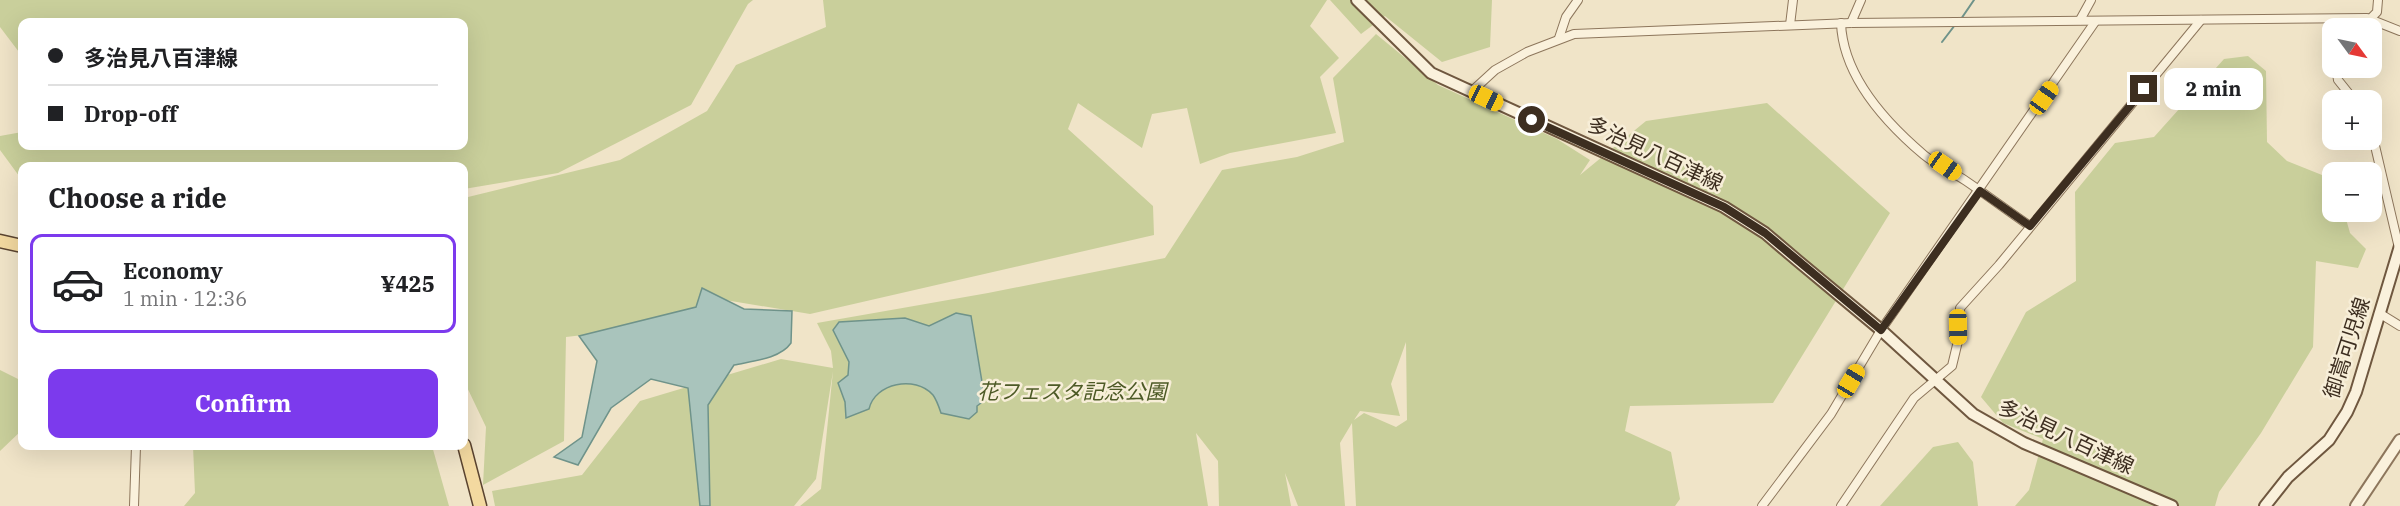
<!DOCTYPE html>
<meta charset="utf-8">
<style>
body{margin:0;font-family:"IBM Plex Serif","Noto Sans JP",serif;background:#f6f6f6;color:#202124;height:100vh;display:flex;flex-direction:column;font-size:22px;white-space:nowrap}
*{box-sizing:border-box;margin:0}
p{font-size:20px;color:#757577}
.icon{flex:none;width:33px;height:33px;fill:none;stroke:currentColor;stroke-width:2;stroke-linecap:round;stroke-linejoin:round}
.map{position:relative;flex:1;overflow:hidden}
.details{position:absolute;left:18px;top:162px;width:450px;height:288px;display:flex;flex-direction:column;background:#fff;border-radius:12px;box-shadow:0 6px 24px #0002}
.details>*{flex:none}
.banner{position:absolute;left:18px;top:18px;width:450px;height:132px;border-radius:12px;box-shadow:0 6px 24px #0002;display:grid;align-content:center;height:132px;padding:0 30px;background:#fff}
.needle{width:39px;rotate:123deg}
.controls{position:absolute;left:2322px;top:18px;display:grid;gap:12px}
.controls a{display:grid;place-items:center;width:60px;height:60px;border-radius:12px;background:#fff;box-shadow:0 6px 24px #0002;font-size:30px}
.end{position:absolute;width:27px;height:27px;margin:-14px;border:8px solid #3d2e20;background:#fff;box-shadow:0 0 0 3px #fff}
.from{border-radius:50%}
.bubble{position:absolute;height:42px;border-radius:12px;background:#fff;box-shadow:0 6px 24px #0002;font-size:20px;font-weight:700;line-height:42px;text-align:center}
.car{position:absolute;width:18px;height:36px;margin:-18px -9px;border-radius:8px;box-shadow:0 0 4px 2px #0007;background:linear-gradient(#f5c518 24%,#345 0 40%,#f5c518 0 76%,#345 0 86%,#f5c518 0)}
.banner b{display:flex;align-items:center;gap:21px;height:57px;font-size:22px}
.banner b+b{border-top:2px solid #e0e0e0}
.banner i{width:15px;height:15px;background:#202124}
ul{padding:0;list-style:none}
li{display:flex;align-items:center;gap:18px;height:99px;margin:0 12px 9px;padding:0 18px;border:3px solid #e0e0e0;border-radius:12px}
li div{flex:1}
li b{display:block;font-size:22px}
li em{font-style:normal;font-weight:700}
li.selected{border-color:#7c3aed}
li>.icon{width:54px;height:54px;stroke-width:1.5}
h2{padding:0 30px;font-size:27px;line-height:72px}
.cta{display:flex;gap:12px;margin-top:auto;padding:12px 30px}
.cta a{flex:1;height:69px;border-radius:12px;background:#7c3aed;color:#fff;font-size:24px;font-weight:700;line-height:69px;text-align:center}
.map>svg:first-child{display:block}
.green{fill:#c9cf9b;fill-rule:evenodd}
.water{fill:#a9c4bc;stroke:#6f938a;stroke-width:1.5}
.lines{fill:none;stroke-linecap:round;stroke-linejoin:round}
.stream{stroke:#6f938a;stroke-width:2}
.minor-casing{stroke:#8d765c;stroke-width:10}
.tertiary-casing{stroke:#8d765c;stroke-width:14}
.secondary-casing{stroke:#6f573f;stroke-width:14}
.primary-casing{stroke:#5b4430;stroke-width:15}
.minor{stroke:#faf1dc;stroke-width:8}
.tertiary{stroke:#faf1dc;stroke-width:10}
.secondary{stroke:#faf1dc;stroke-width:10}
.primary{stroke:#f3d9a0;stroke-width:12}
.route{stroke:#3d2e20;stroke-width:8}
.labels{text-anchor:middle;stroke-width:5;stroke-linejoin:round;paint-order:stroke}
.street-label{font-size:21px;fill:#3d2e20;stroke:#f7eed8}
.park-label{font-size:21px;font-style:italic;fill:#4d5a26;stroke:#f7eed8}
</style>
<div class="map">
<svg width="2400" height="506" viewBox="0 0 2400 506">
<rect width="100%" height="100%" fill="#f0e4c8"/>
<g class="green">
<path d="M0,0h753l-5,4 -57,101 -133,68 -94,16v-23h-442v14l-22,-30v-14l22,-4v14h442v-124h-442v34l-22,-29z"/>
<path d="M823,0h504l-17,26 29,32 -19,19 16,56 -106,20 -30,11 -13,-56 -35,6 -10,34 -64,-45 -10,26 85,77 1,29 -344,79 -91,-15 -92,31 -61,7 -2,104 -81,44 3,-58 -22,-46v-183l156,-38 87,-49 29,-46 90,-38z"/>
<path d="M1330,0h162l-2,47 -48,15 -57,-46 -24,18z"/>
<path d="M1376,34l62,51 119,54 33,21 -10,15 66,-54 121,-18 123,110 -117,190 -143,3 -5,25 46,21 9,47 -5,7h-319l-4,-83 -12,20 5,63h-47l-13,-33 6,33h-72l-1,-45 -22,-28 12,73h-408l21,-17 12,-118 -17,108 -22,27h-299l-3,-15 90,-16 58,-74 141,-42 52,9 -2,-17 -14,-28 171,-30 177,-35 57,-88 75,-13 47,-15 -11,-64zM1406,342l1,78 -11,7 -32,-14 -10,7 6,-9 40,5 -9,-32z"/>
<path d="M2248,56l18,15 1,71 20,19 45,18v33h12l6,21 16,16 -8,19 -42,-7 -3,86 -52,86 -42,59 -4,14h-200l14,-16 14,-51 -40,-16 -22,-26 45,-85 50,-31 -1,-89 40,-49 39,-6 70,-78z"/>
<path d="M0,370l22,11v49l-22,21z"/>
<path d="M1958,442l15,20 5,44h-98l53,-59z"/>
<path d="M193,446h239l17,60h-265l11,-13z"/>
</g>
<g class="water">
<path d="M702,288l42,21 48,2 -1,32c-11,16 -39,18 -57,22l-26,40 2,101h-10l-12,-118 -37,-9 -40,29 -33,57 -24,-8 28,-20 15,-76 -18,-25 117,-29z"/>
<path d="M956,313l15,3 14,84 -8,6v6l-8,7 -28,-6c-2,-6 -5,-14 -8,-18 -18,-20 -58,-12 -64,14l-23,9 -1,-16 -7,-19 10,-8 1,-13 -16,-32 6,-8 66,-4 24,8z"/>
</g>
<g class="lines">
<g class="stream">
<path d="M1961,19l13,-19"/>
<path d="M1942,42l13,-17"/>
</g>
<defs>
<g id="minor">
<path d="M2080,20l11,-20"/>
<path d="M1841,23c2,53 44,99 83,132 12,10 29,17 42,26 22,15 42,30 64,45"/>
<path d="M1851,23l10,-23"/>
<path d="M1790,25l3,-25"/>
<path d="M2361,28l16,-16 1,-12"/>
<path d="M1559,38l7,-21 12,-17"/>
<path d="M2336,68l2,12 16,20"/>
<path d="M1471,92l24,-22 32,-18 47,-18 277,-11 516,-5 33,13"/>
<path d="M2372,133l27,115"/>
<path d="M2379,313l21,13"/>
<path d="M134,506l2,-60"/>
<path d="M1762,506l69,-92 50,-84 214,-308"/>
<path d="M1841,506l73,-108 38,-32 6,-25 2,-33 39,-43 202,-245"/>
</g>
<path id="tertiary" d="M2356,506l44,-66"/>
<g id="secondary">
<path d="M1357,0l74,73 293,134 41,26 33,28 83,69 92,84 51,29 148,63"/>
<path d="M2265,506l23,-29 41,-37 18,-28 9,-20 44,-146"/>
</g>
<g id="primary">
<path d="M0,241l22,5"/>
<path d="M464,445l16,61"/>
</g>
</defs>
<use href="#minor" class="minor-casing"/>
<use href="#tertiary" class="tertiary-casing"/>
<use href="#secondary" class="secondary-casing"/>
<use href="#primary" class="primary-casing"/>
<use href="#minor" class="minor"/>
<use href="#tertiary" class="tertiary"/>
<use href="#secondary" class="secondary"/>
<use href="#primary" class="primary"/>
</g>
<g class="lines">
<path class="route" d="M1532,120l192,87 41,26 116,97 99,-139 50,35 114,-137"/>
</g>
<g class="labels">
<g class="street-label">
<text transform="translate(1655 154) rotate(25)" y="7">多治見八百津線</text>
<text transform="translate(2347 348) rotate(-72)" y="7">御嵩可児線</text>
<text transform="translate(2066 437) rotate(25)" y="7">多治見八百津線</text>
</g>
<g class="park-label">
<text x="1072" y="399">花フェスタ記念公園</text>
</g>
</g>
</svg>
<div class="controls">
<a><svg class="needle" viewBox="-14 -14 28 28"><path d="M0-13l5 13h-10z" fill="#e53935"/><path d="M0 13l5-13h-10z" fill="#757577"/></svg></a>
<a>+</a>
<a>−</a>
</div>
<i class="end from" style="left:1532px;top:120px"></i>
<i class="end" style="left:2144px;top:89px"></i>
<div class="bubble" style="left:2164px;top:68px;width:99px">2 min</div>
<i class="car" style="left:1486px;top:98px;rotate:115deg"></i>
<i class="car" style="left:2044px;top:98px;rotate:35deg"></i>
<i class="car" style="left:1945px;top:166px;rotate:125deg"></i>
<i class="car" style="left:1958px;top:327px;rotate:179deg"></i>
<i class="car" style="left:1851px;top:381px;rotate:31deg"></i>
<div class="banner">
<b><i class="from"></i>多治見八百津線</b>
<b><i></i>Drop-off</b>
</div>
<section class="details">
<h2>Choose a ride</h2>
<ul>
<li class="selected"><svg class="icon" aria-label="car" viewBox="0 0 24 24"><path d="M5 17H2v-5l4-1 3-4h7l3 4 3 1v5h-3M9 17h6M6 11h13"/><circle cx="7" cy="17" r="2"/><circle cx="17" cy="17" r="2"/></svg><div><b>Economy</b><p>1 min · 12:36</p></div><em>¥425</em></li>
</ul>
<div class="cta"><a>Confirm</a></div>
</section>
</div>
